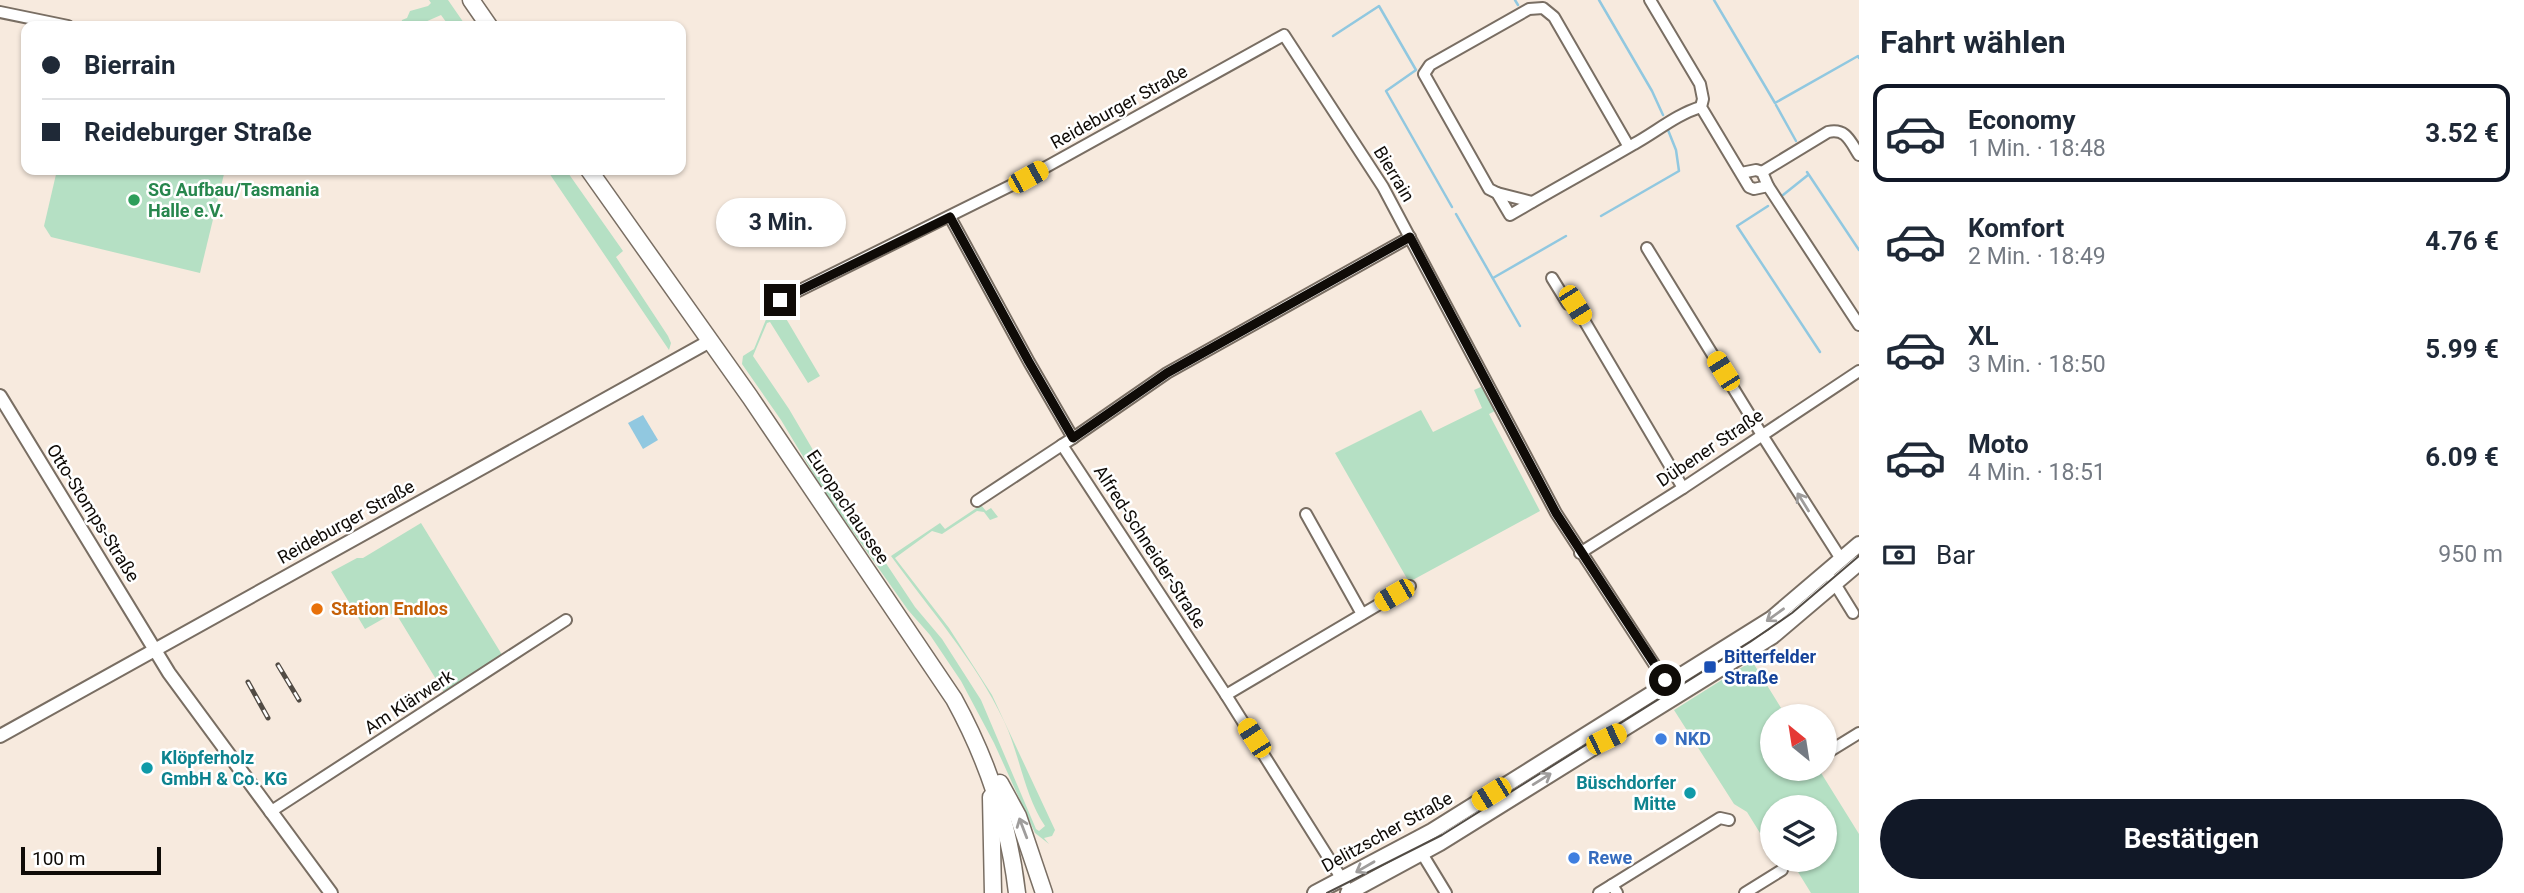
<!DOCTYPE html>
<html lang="de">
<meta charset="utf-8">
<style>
body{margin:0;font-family:Roboto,sans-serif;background:#f6f6f7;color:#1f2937;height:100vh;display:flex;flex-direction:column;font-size:26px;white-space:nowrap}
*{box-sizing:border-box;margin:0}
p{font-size:23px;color:#747a83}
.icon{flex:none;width:38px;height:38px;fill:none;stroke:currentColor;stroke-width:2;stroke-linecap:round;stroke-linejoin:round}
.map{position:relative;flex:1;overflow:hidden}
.panel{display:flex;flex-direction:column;background:#fff;width:665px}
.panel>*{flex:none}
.top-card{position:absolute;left:21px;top:21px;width:665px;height:154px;border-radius:14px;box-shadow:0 2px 5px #0004;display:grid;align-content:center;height:154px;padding:0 21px;background:#fff}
.needle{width:46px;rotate:330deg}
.controls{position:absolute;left:1760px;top:704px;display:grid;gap:14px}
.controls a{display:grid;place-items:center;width:77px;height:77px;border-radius:50%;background:#fff;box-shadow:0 2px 5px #0004;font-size:35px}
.scale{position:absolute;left:21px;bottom:18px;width:140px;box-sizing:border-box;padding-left:7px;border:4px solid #0f0b07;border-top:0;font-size:19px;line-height:24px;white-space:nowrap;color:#0f0b07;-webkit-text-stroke:5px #fff;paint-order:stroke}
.end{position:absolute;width:32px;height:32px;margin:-16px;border:9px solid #0f0b07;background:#fff;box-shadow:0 0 0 4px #fff}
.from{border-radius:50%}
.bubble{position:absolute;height:49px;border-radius:24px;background:#fff;box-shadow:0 2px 5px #0004;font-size:23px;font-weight:700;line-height:49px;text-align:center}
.car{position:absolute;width:21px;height:42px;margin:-21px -10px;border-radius:9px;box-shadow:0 0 5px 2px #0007;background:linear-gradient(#f5c518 24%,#345 0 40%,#f5c518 0 76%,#345 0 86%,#f5c518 0)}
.top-card b{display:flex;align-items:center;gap:24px;height:66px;font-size:26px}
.top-card b+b{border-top:2px solid #e0e1e3}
.top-card i{width:18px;height:18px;background:#1f2937}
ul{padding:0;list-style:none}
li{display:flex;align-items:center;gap:21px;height:98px;margin:0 14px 10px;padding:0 7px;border:4px solid transparent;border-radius:14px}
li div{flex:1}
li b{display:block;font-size:26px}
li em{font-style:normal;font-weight:700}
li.active{border-color:#111827}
li>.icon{width:63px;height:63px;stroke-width:1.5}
h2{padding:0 21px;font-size:32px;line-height:84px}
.pay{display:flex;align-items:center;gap:18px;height:77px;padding:0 21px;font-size:26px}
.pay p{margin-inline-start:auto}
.button{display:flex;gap:14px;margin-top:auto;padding:14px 21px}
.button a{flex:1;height:80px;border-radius:42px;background:#111827;color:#fff;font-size:28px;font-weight:700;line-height:80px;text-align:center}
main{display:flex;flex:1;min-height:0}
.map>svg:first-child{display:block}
.green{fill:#b5e0c4}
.water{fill:#91c8e0}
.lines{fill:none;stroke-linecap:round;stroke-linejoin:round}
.stream{stroke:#91c8e0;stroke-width:2.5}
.minor-casing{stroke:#796e63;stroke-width:14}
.tertiary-casing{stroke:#796e63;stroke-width:16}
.secondary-casing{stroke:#796e63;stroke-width:18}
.primary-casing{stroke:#796e63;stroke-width:19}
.minor{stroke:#fff;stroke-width:10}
.tertiary{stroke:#fff;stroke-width:12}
.secondary{stroke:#fff;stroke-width:14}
.primary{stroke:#fff;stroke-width:16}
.tram{stroke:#514b44;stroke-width:2}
.rail-casing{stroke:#514b44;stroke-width:5}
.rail{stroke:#fff;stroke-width:2.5;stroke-dasharray:8;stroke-linecap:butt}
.oneway{stroke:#9f9d9c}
.route{stroke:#0f0b07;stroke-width:9}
.leisure-dot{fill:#2e9e5b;stroke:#fff;stroke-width:2.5}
.food-dot{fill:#e8710a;stroke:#fff;stroke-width:2.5}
.transit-dot{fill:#1a4fb4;stroke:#fff;stroke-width:2.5}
.shop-dot{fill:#3f7fe0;stroke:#fff;stroke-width:2.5}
.culture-dot{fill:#0f9aa8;stroke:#fff;stroke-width:2.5}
.labels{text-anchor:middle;stroke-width:5;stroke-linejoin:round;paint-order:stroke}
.street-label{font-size:18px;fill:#0f0b07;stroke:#fff}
.leisure-label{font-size:18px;font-weight:bold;fill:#27864d;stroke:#fff;text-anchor:start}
.food-label{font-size:18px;font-weight:bold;fill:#c56008;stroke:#fff;text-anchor:start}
.transit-label{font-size:18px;font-weight:bold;fill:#164399;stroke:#fff;text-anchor:start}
.shop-label{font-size:18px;font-weight:bold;fill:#366cbe;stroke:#fff;text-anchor:start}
.culture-label{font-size:18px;font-weight:bold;fill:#0d838f;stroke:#fff;text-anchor:start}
</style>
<main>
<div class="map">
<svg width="1859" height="893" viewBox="0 0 1859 893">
<rect width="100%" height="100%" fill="#f7eade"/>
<g class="green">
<path d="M429,0h19l18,26h-17l-8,-11 -25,11h-15l1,-6 5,-2 3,-7 18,-5 3,-3z"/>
<path d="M57,170h155l12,4 -24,99 -149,-36 -7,-11z"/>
<path d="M547,170h19l57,81 -7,6 52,79 3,7 -2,7z"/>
<path d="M778,305l42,71 -12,7 -38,-61 -3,1 -14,33 36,53 41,70 85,128 27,32 39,61 55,129 3,2 6,-5c-21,-31 -25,-71 -41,-105 -29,-61 -74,-111 -113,-165l49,-33 5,6 36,-24 5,6 5,-3 7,9 -8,3 -6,-8 -7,-1 -35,23 -10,-3 -37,27 54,70 43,67 63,135 -3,6 -8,2 5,6 -14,-11 -41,-90 -33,-62 -31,-46 -22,-25 -86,-122 -41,-68 -39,-56 1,-8 11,-7 13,-32 11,1 -3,-9z"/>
<path d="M1483,386l12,25 -6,3 51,97 -131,71 -74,-129 86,-43 12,22 49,-24 -8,-18z"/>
<path d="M421,523l83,135 -59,36 -50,-82 -30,17 -34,-57 26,-14h6z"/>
<path d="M1752,661l34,55h-13v52h45l41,66v59h-48l-13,-21 -18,-7 -4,-6h49v-52h-52v47l-26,-42 -13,-8 -60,-94z"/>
</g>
<path class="water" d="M643,415l15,25 -15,9 -15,-26z"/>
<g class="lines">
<g class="stream">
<path d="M1515,0l3,5"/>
<path d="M1599,0l53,91 11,24"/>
<path d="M1714,0l61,103 83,-47 1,2"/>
<path d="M1333,36l46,-30 37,64 -30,21 66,116"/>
<path d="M1776,105l20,36"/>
<path d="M1807,172l52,78"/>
<path d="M1783,195l25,-20"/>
<path d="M1768,206l-31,20 83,126"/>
<path d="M1456,214l64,112"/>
<path d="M1601,216l78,-45 -3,-21 -8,-20"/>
<path d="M1493,278l73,-42"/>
</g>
<defs>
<g id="minor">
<path d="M1650,0l50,84 3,15 -2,8 48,80 5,2 14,-3 -6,-14 -6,-2 -15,3"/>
<path d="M0,12l68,14"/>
<path d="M1629,147l-75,-130 -11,-9 -14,1 -99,56 -6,9 65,115 8,4 13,22c41,-24 83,-47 124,-71 22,-12 43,-30 67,-37"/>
<path d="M1762,172l66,-40c18,-4 22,9 31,23"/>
<path d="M1768,186l91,139"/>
<path d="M1497,193l35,9"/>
<path d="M950,217l79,145 44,76 -11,7 164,250 119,189"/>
<path d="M1647,248l115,187 79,124"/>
<path d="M1552,278l16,26 7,1 108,183"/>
<path d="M780,300l248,-123 256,-142 99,152 173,326 115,177"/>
<path d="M1073,438l94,-65 243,-136"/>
<path d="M977,501l85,-56"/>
<path d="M1306,514l56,100"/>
<path d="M1580,553l103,-65 176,-117"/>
<path d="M1832,579l21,34"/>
<path d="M1226,695l184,-109"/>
<path d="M1825,754l34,-21"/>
<path d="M270,812l296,-192"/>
<path d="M1418,847l28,46"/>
<path d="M1612,885l108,-67 9,2"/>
<path d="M1599,893l13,-8 5,8"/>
<path d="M1745,893l37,-23"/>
</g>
<g id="tertiary">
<path d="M0,396l169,277 162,220"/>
<path d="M0,736l710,-395"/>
</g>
<g id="secondary">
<path d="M1315,893l117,-62 339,-212 88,-75"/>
<path d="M1348,893l92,-50 333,-207 86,-73"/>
</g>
<g id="primary">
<path d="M471,0l18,26"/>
<path d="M589,170l161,227 204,302c34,62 55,124 63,194"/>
<path d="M1000,783l18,33 26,77"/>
<path d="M991,797l2,96"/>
</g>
</defs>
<use href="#minor" class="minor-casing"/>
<use href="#tertiary" class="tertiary-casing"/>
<use href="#secondary" class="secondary-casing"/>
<use href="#primary" class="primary-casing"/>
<use href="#minor" class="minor"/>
<use href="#tertiary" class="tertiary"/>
<use href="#secondary" class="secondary"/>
<use href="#primary" class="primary"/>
<path class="tram" d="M1327,893l115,-58 308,-193 42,-29 67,-57"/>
<defs>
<g id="rail">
<path d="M278,665l21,35"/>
<path d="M248,682l20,36"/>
</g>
</defs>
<use href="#rail" class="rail-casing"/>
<use href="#rail" class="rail"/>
</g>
<defs><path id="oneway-shaft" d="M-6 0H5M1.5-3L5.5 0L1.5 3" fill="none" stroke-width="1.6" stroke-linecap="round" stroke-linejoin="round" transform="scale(1.75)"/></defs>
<g class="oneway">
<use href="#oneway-shaft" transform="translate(1803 502) rotate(-122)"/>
<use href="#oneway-shaft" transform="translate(1775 615) rotate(144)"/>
<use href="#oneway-shaft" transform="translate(1542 779) rotate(-32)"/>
<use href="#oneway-shaft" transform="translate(1023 828) rotate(-111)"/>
<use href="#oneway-shaft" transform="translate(1365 867) rotate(150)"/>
</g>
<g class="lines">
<path class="route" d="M780,300l170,-83 79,145 44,76 94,-65 243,-136 146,276 109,167"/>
</g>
<circle class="leisure-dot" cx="134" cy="200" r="7"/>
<circle class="food-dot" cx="317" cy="609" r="7"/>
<rect class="transit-dot" x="1703" y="660" width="14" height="14" rx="3.5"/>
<g class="shop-dot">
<circle cx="1661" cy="739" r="7"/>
<circle cx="1574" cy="858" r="7"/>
</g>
<g class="culture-dot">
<circle cx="147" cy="768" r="7"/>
<circle cx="1690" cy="793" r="7"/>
</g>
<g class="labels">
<g class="street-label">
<text transform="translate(1119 107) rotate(-29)" y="6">Reideburger Straße</text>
<text transform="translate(1394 174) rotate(59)" y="6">Bierrain</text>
<text transform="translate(1710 448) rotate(-34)" y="6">Dübener Straße</text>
<text transform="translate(848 507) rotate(56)" y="6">Europachaussee</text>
<text transform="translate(93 513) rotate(58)" y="6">Otto-Stomps-Straße</text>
<text transform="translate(346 522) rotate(-29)" y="6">Reideburger Straße</text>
<text transform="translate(1150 547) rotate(57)" y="6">Alfred-Schneider-Straße</text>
<text transform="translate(409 702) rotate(-33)" y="6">Am Klärwerk</text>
<text transform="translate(1387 832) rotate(-29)" y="6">Delitzscher Straße</text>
</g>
<g class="leisure-label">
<text x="148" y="196">SG Aufbau/Tasmania<tspan x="148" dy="21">Halle e.V.</tspan></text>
</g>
<g class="food-label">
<text x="331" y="615">Station Endlos</text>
</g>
<g class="transit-label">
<text x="1724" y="663">Bitterfelder<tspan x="1724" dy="21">Straße</tspan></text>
</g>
<g class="shop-label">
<text x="1675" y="745">NKD</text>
<text x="1588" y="864">Rewe</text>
</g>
<g class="culture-label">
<text x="161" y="764">Klöpferholz<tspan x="161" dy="21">GmbH &amp; Co. KG</tspan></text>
<text x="1676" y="789" text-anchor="end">Büschdorfer<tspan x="1676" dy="21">Mitte</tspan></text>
</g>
</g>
</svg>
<div class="controls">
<a><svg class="needle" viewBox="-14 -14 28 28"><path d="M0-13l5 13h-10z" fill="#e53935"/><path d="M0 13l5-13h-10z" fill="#747a83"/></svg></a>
<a><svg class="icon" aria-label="layers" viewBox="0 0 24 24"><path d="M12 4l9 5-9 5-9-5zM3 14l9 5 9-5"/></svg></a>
</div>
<div class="scale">100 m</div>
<i class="end from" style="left:1665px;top:680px"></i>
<i class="end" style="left:780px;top:300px"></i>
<div class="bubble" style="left:716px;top:198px;width:130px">3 Min.</div>
<i class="car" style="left:1028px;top:177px;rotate:61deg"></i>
<i class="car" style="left:1575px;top:305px;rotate:148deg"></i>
<i class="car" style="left:1723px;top:371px;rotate:328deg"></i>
<i class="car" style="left:1394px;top:595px;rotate:240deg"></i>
<i class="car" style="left:1254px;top:738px;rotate:327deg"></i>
<i class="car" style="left:1606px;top:739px;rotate:64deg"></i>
<i class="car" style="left:1491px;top:794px;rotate:238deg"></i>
<div class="top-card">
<b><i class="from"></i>Bierrain</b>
<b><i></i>Reideburger Straße</b>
</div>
</div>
<section class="panel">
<h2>Fahrt wählen</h2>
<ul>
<li class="active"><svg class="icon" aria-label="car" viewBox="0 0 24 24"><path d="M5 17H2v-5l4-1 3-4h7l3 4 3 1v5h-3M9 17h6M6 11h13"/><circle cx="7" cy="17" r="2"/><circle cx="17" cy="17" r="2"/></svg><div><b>Economy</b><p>1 Min. · 18:48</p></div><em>3.52 €</em></li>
<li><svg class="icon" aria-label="car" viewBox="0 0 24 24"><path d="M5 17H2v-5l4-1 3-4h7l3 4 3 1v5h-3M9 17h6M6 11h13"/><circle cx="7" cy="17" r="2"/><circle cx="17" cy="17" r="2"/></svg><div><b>Komfort</b><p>2 Min. · 18:49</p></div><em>4.76 €</em></li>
<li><svg class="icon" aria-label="car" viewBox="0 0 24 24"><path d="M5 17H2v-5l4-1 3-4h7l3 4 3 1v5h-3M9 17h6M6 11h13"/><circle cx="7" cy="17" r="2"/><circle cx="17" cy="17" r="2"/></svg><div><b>XL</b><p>3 Min. · 18:50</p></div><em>5.99 €</em></li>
<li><svg class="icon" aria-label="car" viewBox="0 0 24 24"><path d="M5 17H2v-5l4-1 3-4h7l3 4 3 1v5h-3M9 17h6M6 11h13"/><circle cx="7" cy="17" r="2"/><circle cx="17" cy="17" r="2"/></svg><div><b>Moto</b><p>4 Min. · 18:51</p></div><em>6.09 €</em></li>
</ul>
<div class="pay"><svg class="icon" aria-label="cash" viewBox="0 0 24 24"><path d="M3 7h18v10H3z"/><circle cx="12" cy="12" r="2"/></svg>Bar<p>950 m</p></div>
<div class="button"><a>Bestätigen</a></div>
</section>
</main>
